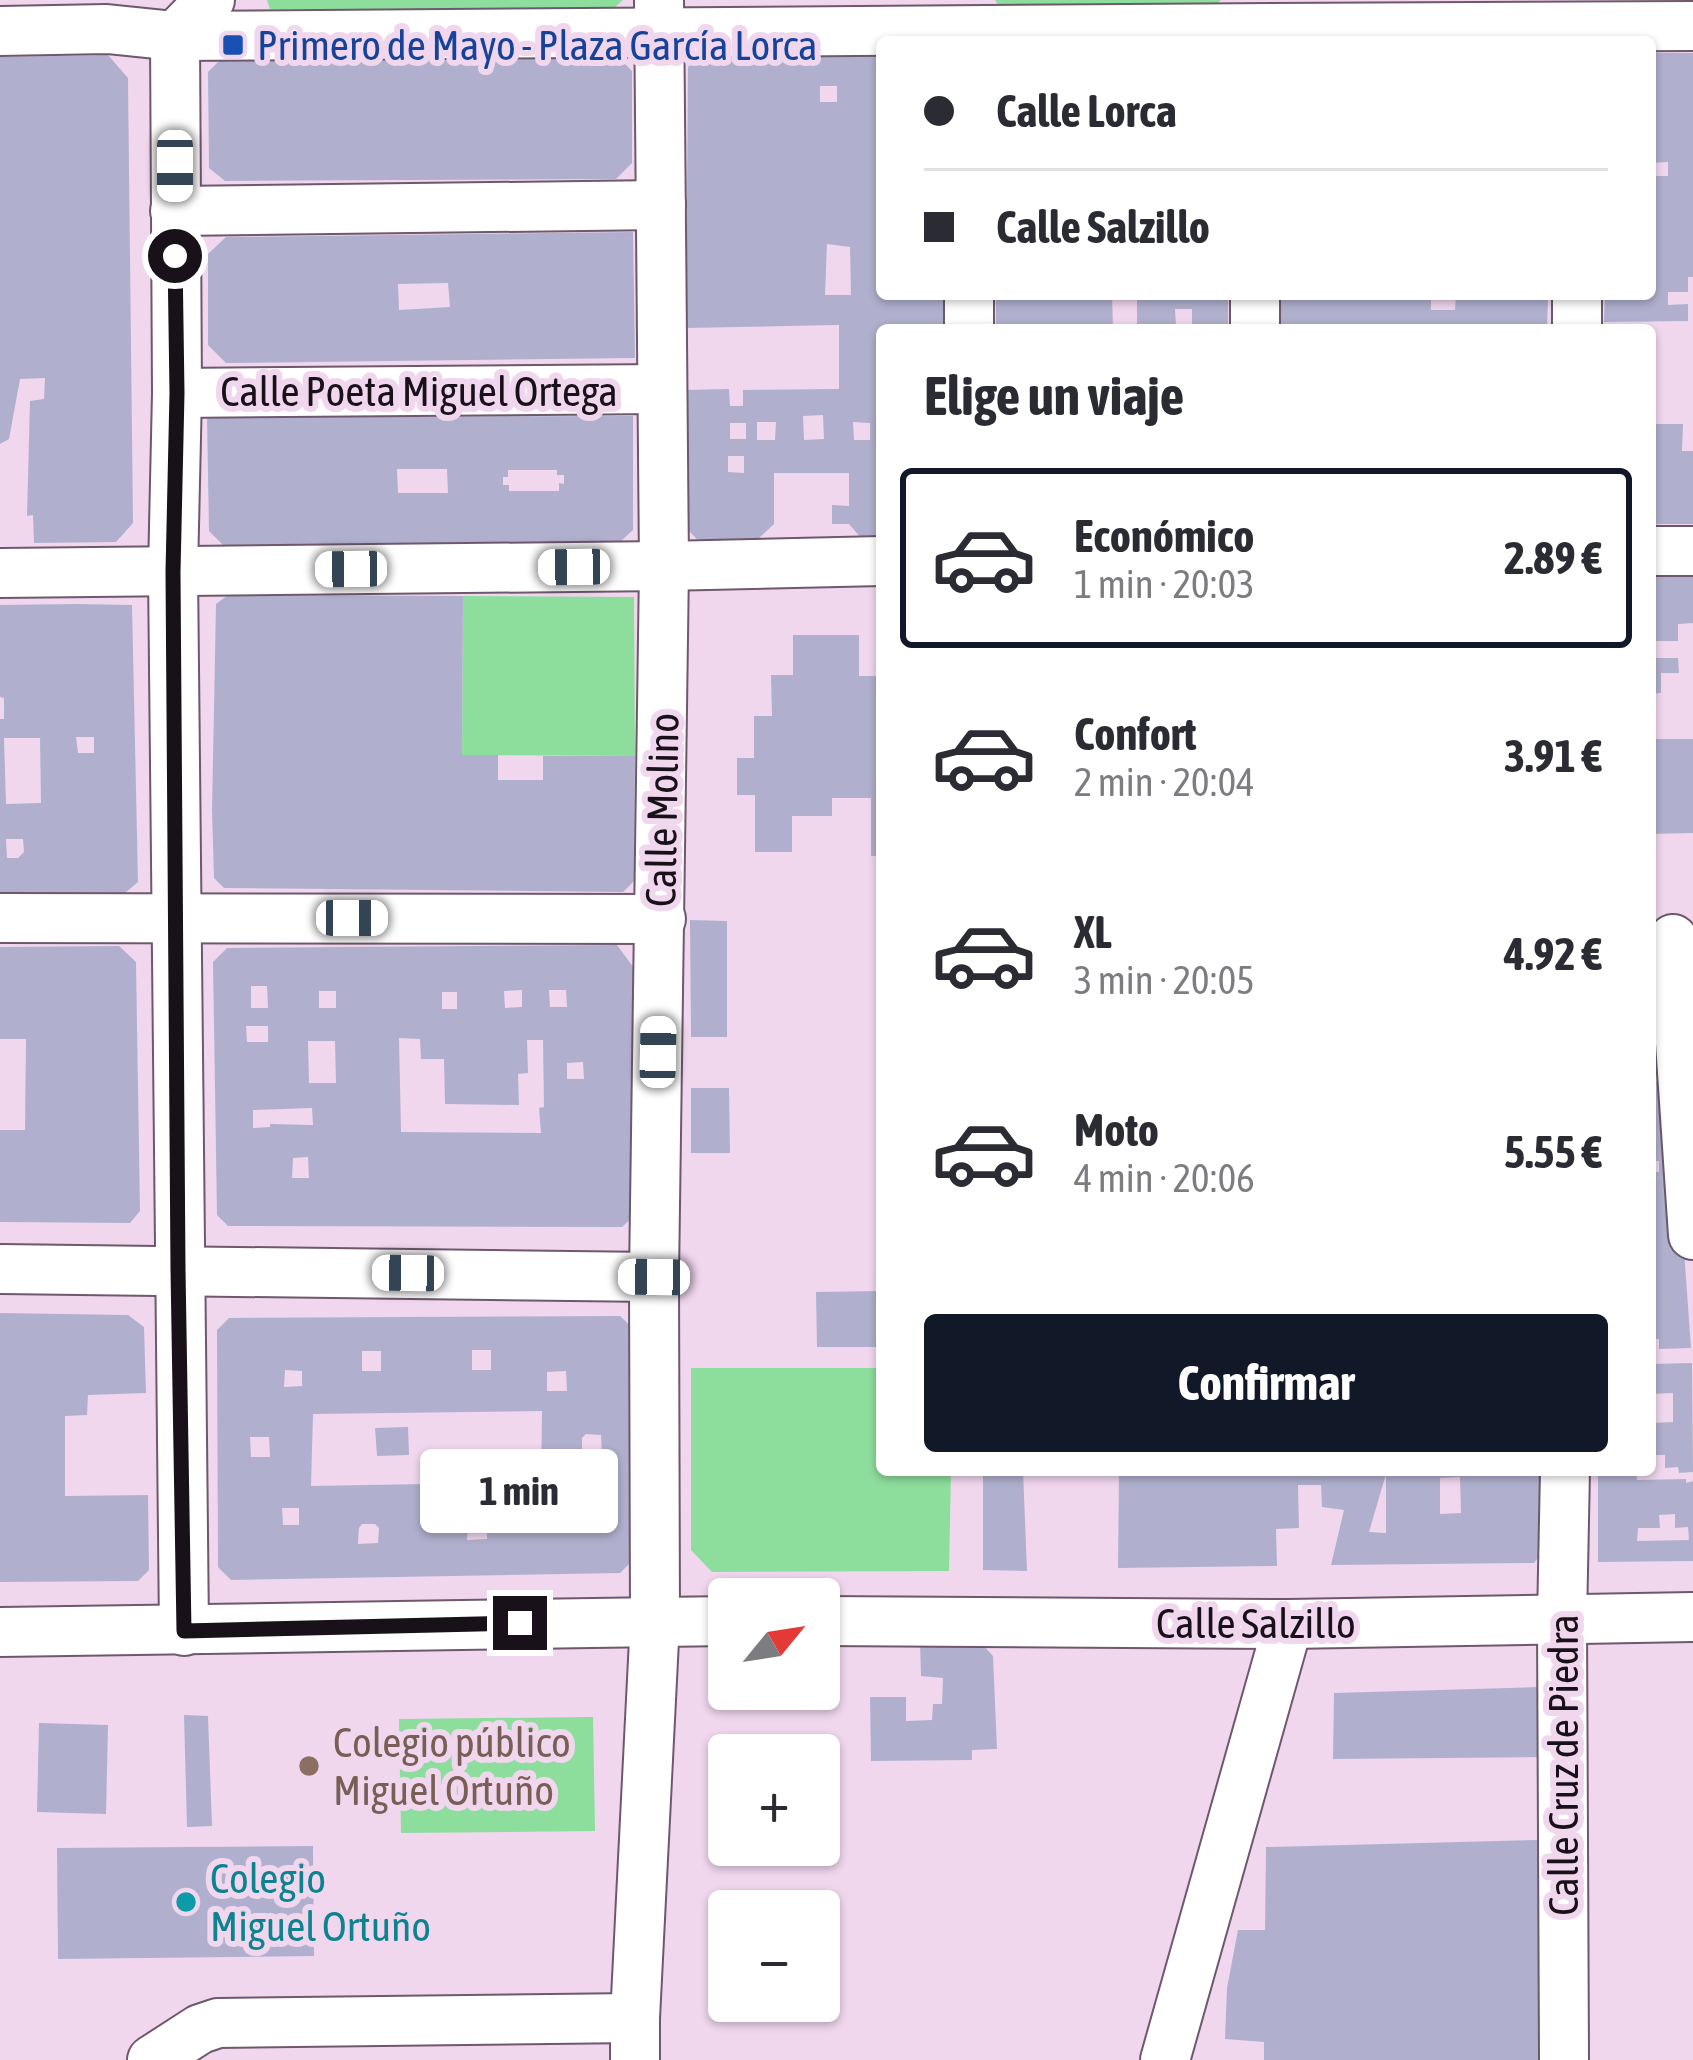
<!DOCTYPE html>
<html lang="es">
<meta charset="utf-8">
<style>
body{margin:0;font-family:"Asap Condensed",sans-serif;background:#f2f2f3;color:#2b2b33;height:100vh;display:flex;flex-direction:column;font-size:45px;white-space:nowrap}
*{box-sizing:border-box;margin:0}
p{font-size:39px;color:#7c7c81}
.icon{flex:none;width:66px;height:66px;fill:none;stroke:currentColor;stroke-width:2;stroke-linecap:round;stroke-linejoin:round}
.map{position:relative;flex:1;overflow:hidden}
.drawer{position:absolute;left:876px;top:324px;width:780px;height:1152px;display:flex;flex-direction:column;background:#fff;border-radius:12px;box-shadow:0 3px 9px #0004}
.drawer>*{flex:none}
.guide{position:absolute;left:876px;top:36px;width:780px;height:264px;border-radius:12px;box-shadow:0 3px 9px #0004;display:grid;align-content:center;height:264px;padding:0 48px;background:#fff}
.needle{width:78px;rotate:60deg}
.fabs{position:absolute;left:708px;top:1578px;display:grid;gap:24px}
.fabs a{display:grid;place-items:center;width:132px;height:132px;border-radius:12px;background:#fff;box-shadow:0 3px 9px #0004;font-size:60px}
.end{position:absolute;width:54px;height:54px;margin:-27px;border:15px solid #191119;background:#fff;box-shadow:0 0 0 6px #fff}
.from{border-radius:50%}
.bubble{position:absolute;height:84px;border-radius:12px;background:#fff;box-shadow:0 3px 9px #0004;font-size:39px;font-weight:700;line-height:84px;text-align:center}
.car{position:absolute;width:36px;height:72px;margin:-36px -18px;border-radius:15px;box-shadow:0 0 9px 3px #0007;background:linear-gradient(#fff 24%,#345 0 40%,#fff 0 76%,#345 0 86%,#fff 0)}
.guide b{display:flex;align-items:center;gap:42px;height:114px;font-size:45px}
.guide b+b{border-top:3px solid #e1e1e2}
.guide i{width:30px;height:30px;background:#2b2b33}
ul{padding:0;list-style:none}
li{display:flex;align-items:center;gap:36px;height:180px;margin:0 24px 18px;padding:0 24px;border:6px solid transparent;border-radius:12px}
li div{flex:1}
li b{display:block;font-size:45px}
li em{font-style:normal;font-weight:700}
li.current{border-color:#111827}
li>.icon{width:108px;height:108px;stroke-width:1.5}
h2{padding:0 48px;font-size:54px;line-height:144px}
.button{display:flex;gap:24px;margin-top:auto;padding:24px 48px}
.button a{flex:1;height:138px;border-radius:12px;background:#111827;color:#fff;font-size:48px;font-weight:700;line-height:138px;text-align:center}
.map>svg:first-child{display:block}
.green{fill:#8ddd9d}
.building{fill:#b0b0ce;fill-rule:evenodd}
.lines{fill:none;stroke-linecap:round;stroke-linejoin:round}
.minor-casing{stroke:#6e586c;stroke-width:52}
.minor{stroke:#fff;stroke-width:48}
.route{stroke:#191119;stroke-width:15}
.transit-dot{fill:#1a4fb4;stroke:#f0d7ee;stroke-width:4.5}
.education-dot{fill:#8d6e63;stroke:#f0d7ee;stroke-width:4.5}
.culture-dot{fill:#0f9aa8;stroke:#f0d7ee;stroke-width:4.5}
.labels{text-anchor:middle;stroke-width:12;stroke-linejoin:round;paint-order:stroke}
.transit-label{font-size:42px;fill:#164399;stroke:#f0d7ee;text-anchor:start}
.street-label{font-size:42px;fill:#191119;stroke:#f0d7ee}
.education-label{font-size:42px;fill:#785e54;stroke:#f0d7ee;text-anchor:start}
.culture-label{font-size:42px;fill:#0d838f;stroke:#f0d7ee;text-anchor:start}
</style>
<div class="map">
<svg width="1693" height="2060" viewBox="0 0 1693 2060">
<rect width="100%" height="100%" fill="#f0d7ee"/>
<g class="green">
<path d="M267,0h356l-10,9h-343z"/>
<path d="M995,0h226l-6,5 -216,1z"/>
<path d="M463,596l171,1 1,159 -173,-1z"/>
<path d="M691,1368h191v102h69l-2,101 -237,1 -21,-22z"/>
<path d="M593,1717l2,114 -194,2 -2,-114z"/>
</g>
<g class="building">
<path d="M1650,53h43v224h-5v15h-20v13l20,-1v17l-84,1 1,-28h45v-118h18v-14l-18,1z"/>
<path d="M615,54l17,17v92l-16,16 -391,2 -16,-13 -1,-96 15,-15z"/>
<path d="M700,54l182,1v239h63v36h-63v207l-21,1 -12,-14h-17v-19l17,1v-33h-75v51l-16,15h-61l-14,-14 2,-135 44,-1 1,17h13v-16l96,-1v-64l-153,3 2,-261zM820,86h17v16h-17zM827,244l23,3 1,48h-26zM823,415l1,24 -20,1 -1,-24zM757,422h19l-1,18h-18zM853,422l17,1v17h-16zM730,423h16v16h-16zM728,456h16v17l-16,-1z"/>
<path d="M108,55l20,23 5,445 -17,19 -82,1 -1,-28 -6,1 3,-115 14,-2 1,-21 -25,1 -11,60 -9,5v-387z"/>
<path d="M633,232l2,126 -409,5 -18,-18v-91l18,-17zM448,283l2,24 -51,3 -1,-26z"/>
<path d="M996,294h116l1,36h-117z"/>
<path d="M1137,294h91v36h-91zM1175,309h17v17h-16z"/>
<path d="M1279,294h152v16h24l1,-16h92l-1,36 -268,-1z"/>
<path d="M633,416v114l-13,12 -397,3 -14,-14 -2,-114zM397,469h50l1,24h-50zM508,470h49v5h7v9l-5,-1v8h-50v-6h-6v-8h5z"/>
<path d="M1650,424h33l-1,27h11v73h-43z"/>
<path d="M1693,576v47l-15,1v17h-28v-64z"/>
<path d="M228,595l235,1 -1,159h36v25h45v-24h92l-1,125 -11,11 -399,-4 -10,-10 -2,-68 4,-206z"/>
<path d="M77,604l55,1 6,277 -13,11h-125v-174h4v-21l-4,-1v-92zM76,737h18v16h-16zM4,738h36l1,65 -35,1zM6,839h17l1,13 -6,6h-11z"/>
<path d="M793,635h66v41h23v180h-11v-58h-39v18h-40v36h-37v-57h-18v-37h17v-42h18l-1,-41h22z"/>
<path d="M1650,658h28l1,15h-18v20l-11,1z"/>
<path d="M1650,739h43v94l-43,1z"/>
<path d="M690,920l37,1v116h-36z"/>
<path d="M617,945l17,23v248l-12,11 -394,-1 -11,-11 -4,-253 14,-14zM251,986h16l1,22h-17zM522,990v17l-17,1 -1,-17zM549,990h17l1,17h-17zM319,991h17v17h-17zM442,992h15v17h-15zM246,1026h22v16h-21zM399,1038l21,1 1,20h23l1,45 74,1 -1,-31 10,-1 -1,-33h16l1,67 -5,1 2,25 -140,-1zM308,1041h27l1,42h-27zM583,1062l1,17h-17v-16zM312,1108l1,17 -43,-1v3l-17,1v-18zM308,1157l1,21h-17l1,-20z"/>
<path d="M119,946l17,16 4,249 -10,12 -130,-1v-92h25l1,-91h-26v-92z"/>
<path d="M1650,1008h16l4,45h-15l1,29h16l19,266 -32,1v-10h-9v-19h3l-1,-16h-2v-132h9v-11h-9z"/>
<path d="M691,1088h38l1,65h-39z"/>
<path d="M882,1291v56h-65l-1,-55z"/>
<path d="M0,1313l128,2 16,12 2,66 -58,2 -1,20 -22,1v80l83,-1 1,75 -11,11 -138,1z"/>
<path d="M620,1316l15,14 -2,230 -13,13 -389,7 -13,-13 -1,-237 12,-12zM472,1350h19v20h-19zM362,1351h19v20h-19zM285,1370l17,1v15l-18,1zM566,1371l1,20h-20v-19zM542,1411l-1,71 -230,4 2,-72zM586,1434l15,1 1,20 -16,-1 -4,-4v-12zM250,1437h19l1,20h-19zM282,1508h17v17h-16zM471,1520h13l3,5v14l-20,1 1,-16zM362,1524h13l4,4 -1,15 -20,1 1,-16z"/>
<path d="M1692,1363l1,109 -14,1 -1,-6 -13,1v-13h-15v-32l23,-1v-29l-23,1v-30z"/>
<path d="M408,1427l1,28 -32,1 -2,-28z"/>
<path d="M983,1470h40l4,101 -44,-1z"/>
<path d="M1119,1470h430l1,73 -16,20 -203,2 13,-55 -22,-3 -1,-22h-23l1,43 -23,1 1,37 -159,2zM1386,1474v59l-17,-1zM1460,1477l1,36 -21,1v-36z"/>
<path d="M1598,1470h38l1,10 49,-1v4l7,-2v80l-95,1zM1675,1514v14l13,-1 1,13 -52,1 1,-13h22l-1,-13z"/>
<path d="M920,1642l61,1 12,13 4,93 -25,1v10l-101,1 -1,-64h36v24l26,-1 1,-16h9l1,-26 -22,-2z"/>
<path d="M1540,1687l2,70 -209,2 1,-66z"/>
<path d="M184,1715l24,1 4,110 -25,1z"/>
<path d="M39,1723l69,2 -2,89 -69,-2z"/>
<path d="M1538,1840v220h-274v-18l-39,-3 2,-51 11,-58h27l1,-83z"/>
<path d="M313,1846l1,110 -256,3 -1,-111z"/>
</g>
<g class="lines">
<defs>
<g id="minor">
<path d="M0,31l107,-2 68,7c506,-7 1012,-7 1518,-10"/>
<path d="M175,211l486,-6"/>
<path d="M969,330v-36"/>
<path d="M1255,330v-36"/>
<path d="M1577,330v-36"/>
<path d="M177,393l484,-4"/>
<path d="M1650,551h43"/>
<path d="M0,573l664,-7 218,-5"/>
<path d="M0,918l661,1"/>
<path d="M1673,939l20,296"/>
<path d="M0,1269l654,8"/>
<path d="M819,1621l469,3 405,-7"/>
<path d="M184,1631l-11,-1060 4,-178 -2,-357 35,-36"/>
<path d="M0,1632l729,-11"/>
<path d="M152,2060l48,-31 18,-6 417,-5"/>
<path d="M635,2060v-42l20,-398 -1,-343 10,-711 -5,-566"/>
<path d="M1165,2060l123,-436"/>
<path d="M1564,2060l-2,-439 3,-151"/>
</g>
</defs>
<use href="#minor" class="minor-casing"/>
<use href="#minor" class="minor"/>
</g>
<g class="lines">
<path class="route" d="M175,256l2,137 -4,179 5,698 6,361 336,-8"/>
</g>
<rect class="transit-dot" x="221" y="33" width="24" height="24" rx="6"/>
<circle class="education-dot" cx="309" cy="1766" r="12"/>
<circle class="culture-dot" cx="186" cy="1902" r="12"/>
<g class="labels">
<g class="transit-label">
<text x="257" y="60">Primero de Mayo - Plaza García Lorca</text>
</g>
<g class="street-label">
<text x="419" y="406">Calle Poeta Miguel Ortega</text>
<text transform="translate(662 810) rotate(-89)" y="15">Calle Molino</text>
<text x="1256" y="1638">Calle Salzillo</text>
<text transform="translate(1563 1765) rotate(-90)" y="15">Calle Cruz de Piedra</text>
</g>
<g class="education-label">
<text x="333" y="1757">Colegio público<tspan x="333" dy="48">Miguel Ortuño</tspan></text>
</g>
<g class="culture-label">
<text x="210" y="1893">Colegio<tspan x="210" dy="48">Miguel Ortuño</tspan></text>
</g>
</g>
</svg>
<div class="fabs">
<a><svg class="needle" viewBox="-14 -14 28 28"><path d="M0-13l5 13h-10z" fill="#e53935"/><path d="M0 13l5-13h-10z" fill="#7c7c81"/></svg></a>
<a>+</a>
<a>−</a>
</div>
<i class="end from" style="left:175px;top:256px"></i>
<i class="end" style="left:520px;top:1623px"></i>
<div class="bubble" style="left:420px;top:1449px;width:198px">1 min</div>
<i class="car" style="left:175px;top:166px;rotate:180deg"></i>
<i class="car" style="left:574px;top:567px;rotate:269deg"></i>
<i class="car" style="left:351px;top:569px;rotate:269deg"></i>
<i class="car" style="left:352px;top:918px;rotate:90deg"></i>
<i class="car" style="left:658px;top:1052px;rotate:1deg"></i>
<i class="car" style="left:408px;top:1273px;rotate:271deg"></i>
<i class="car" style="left:654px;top:1277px;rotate:271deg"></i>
<div class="guide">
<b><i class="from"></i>Calle Lorca</b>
<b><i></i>Calle Salzillo</b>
</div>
<section class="drawer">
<h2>Elige un viaje</h2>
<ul>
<li class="current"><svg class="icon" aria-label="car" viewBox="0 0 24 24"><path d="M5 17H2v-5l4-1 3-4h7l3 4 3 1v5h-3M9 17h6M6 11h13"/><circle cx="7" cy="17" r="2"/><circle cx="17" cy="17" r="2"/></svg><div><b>Económico</b><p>1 min · 20:03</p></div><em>2.89 €</em></li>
<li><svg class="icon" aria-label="car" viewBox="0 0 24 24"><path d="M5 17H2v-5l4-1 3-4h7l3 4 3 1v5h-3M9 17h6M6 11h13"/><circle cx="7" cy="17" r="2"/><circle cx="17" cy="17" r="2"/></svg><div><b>Confort</b><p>2 min · 20:04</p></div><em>3.91 €</em></li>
<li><svg class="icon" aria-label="car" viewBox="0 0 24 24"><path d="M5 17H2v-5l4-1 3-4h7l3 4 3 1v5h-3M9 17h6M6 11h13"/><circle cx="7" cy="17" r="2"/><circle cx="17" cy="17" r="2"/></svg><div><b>XL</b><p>3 min · 20:05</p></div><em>4.92 €</em></li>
<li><svg class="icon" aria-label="car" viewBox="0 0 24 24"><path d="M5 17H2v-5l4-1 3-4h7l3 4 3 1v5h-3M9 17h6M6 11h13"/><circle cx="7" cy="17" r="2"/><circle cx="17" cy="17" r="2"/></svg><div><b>Moto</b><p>4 min · 20:06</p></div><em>5.55 €</em></li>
</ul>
<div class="button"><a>Confirmar</a></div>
</section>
</div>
